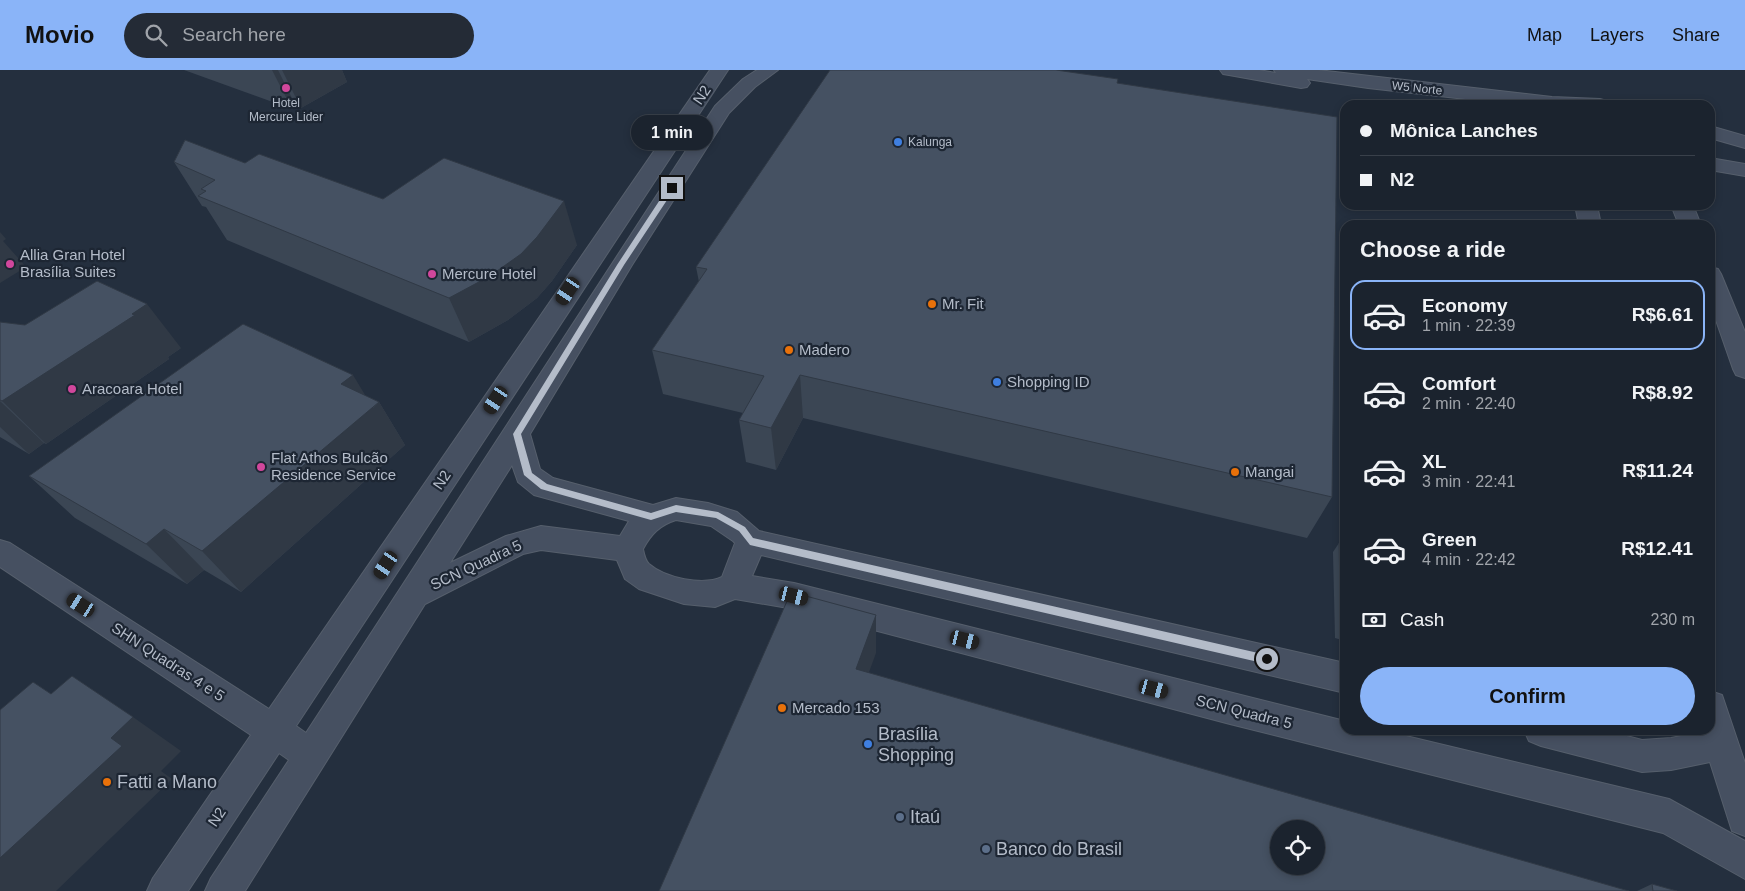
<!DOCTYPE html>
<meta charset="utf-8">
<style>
body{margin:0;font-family:Arial,sans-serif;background:#242b36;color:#f1f3f6;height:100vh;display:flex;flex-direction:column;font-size:19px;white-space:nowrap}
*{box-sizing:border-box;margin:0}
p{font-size:16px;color:#a0a4aa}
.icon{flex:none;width:28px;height:28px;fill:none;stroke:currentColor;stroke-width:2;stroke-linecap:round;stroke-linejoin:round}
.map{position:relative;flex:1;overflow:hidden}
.sheet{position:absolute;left:1340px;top:150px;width:375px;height:515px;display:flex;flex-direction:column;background:#1b232e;border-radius:15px;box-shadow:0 2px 8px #0003,0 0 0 1px #39404a}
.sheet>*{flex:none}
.guide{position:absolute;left:1340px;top:30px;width:375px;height:110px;border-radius:15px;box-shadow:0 2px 8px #0003,0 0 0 1px #39404a;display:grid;align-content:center;height:110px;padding:0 20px;background:#1b232e}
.fabs{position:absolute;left:1270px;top:750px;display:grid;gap:10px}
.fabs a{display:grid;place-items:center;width:55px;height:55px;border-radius:50%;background:#1b232e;box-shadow:0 2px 8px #0003,0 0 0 1px #39404a;font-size:25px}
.end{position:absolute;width:22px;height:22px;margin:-11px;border:6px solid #b4bcc9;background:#111;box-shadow:0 0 0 2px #111}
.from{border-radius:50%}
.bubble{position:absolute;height:35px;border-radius:18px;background:#1b232e;box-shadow:0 2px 8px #0003,0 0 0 1px #39404a;font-size:16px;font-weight:700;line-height:35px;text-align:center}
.car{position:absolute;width:15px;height:30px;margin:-15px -8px;border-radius:6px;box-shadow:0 0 4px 1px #0007;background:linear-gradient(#222 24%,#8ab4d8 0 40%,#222 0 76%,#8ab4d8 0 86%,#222 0)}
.guide b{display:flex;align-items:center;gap:18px;height:48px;font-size:19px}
.guide b+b{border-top:1px solid #39404a}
.guide i{width:12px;height:12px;background:#f1f3f6}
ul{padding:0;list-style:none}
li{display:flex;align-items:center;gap:15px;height:70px;margin:0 10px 8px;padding:0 10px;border:2px solid transparent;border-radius:15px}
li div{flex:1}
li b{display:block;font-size:19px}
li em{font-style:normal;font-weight:700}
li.current{border-color:#8ab4f8}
li>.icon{width:45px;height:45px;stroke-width:1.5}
h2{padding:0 20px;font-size:22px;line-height:60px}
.pay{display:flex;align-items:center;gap:12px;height:55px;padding:0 20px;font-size:19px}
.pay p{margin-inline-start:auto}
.action{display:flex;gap:10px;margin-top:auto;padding:10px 20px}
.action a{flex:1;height:58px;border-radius:30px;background:#8ab4f8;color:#111;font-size:20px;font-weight:700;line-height:58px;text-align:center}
header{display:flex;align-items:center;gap:30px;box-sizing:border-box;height:70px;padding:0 25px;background:#8ab4f8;color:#111}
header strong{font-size:24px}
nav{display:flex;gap:28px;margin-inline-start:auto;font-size:18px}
.search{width:350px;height:45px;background:#242b36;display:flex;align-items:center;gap:12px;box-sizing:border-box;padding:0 18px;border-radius:28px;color:#a0a4aa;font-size:19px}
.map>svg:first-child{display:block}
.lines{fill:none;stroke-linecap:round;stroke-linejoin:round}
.secondary-casing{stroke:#565f6c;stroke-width:2}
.secondary{fill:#465061;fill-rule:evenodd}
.wall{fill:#3b4654}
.shaded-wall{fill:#303945}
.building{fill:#455162;stroke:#303945;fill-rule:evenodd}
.route{fill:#b4bcc9}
.hotel-dot{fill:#d1479c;stroke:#1d2633;stroke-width:2}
.shop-dot{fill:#3f7fe0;stroke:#1d2633;stroke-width:2}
.food-dot{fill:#e8710a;stroke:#1d2633;stroke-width:2}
.service-dot{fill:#5c6f8a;stroke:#1d2633;stroke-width:2}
.labels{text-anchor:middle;stroke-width:4.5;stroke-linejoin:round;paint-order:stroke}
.far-street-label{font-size:12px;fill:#b4bcc9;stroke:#1d2633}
.far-poi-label{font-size:12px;fill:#b4bcc9;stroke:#1d2633}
.street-label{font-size:15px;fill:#b4bcc9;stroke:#1d2633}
.poi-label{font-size:15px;fill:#b4bcc9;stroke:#1d2633;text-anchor:start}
.near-poi-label{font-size:18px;fill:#b4bcc9;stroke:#1d2633;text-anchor:start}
</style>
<header>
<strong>Movio</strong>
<div class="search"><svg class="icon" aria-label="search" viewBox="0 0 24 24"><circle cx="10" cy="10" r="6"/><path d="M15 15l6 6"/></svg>Search here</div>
<nav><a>Map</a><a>Layers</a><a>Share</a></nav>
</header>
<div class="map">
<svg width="1745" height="821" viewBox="0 0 1745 821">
<rect width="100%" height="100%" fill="#242f3e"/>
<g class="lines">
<defs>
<g id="secondary">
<path d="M710,0h18l-432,656 10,7 409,-627 28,-27 14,-9h21l-23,17 -26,26 -97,152 -102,169 10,35 13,9 100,27 23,-7 32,5 29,9 22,19 586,132v30l-584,-138 -9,21 42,7 551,138v9h36l288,69 76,42v38l-82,-46 -433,-109 -436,-115 -59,-10 -20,8 -31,-3 -45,-15 -14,-10 -8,-19 -76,-10 -18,4 -98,50 -180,287h-40l6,-13 78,-118 -10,-7 -91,138h-41l6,-13 98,-143 -251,-168v-27l10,3 259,166zM512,395l6,17 16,13 95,26 -9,15 -79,-10 -35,10 -56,27zM676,450l35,6 22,15 2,2 -13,34c-19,9 -57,1 -73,-13 -4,-4 -5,-10 -6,-15 8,-15 17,-24 33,-29z"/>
<path d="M1220,0h39l17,3 -2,-3h44l234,27 48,2 7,2 2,4h-90l-151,-17 -61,-9 3,4 -3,4 -6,1 -72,-13 -6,-1z"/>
<path d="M1710,56l35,10v12l-35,-10z"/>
<path d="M1710,88l35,6v12l-35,-6z"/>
<path d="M1575,135h22l4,20h-22z"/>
<path d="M1671,135h22l8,20h-22z"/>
<path d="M1710,197l8,2 3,5 24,58v46l-9,-3 -3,-6 -23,-66z"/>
<path d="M1710,621l12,4 23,68v73l-13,-5 -22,-69 -39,8 -29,2 -101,-26 -12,-5 -5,-11h80l38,10 29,-2 30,-6v-2h9z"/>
</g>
</defs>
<use href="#secondary" class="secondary-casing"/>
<use href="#secondary" class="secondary"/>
</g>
<g class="wall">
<path d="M184,0h158l5,12 -46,26 -5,-2 -4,3z"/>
<path d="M1117,13l215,414 -25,41 -504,-120 -27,52 -30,-8 -7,-42 4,-7 -80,-19 -11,-44 47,-68 -3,-15z"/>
<path d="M174,92l71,1 138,36 194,46 -25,36 -15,17 -29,22 -39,22 -242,-102 -21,-33 -4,-1z"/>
<path d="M181,278l-13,9 1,2 -123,85 -2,-1 -15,11 -29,-17v-37z"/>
<path d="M366,326l13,6 26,43 -164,147 -37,-22 -17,14 -112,-66 -46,-42z"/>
<path d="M1339,473l6,2v96l-10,-3 -2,-86z"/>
<path d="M1652,814l25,7h-40z"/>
</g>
<g class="shaded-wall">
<path d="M272,0h6l18,36 -4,3z"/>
<path d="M282,0h60l5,12 -46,26z"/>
<path d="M564,131l13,44 -25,36 -15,17 -29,22 -39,22 -20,-44z"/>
<path d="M0,162l6,7 -3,2 23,26 -26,16z"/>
<path d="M147,234l34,44 -13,9 1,2 -123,85 -44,-43z"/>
<path d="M353,305l20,33 6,-6 26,43 -164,147 -39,-41 139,-167z"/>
<path d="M800,305l3,43 -27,52 -5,-42z"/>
<path d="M0,331l44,42 -15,11 -29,-27z"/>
<path d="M164,459l40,41 -17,14 -41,-40z"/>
<path d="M876,545v38l-19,52 -1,-36z"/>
<path d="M133,647l48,34 -20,20 11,8 -116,112h-56v-33l111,-120z"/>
</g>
<g class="building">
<path d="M830,0h226l62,9 -1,4 220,34 -5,380 -532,-122 -29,53 -32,-8 25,-44 -112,-26 55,-81 -11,-2z"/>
<path d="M185,70l60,23 14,-9 124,45 61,-41 120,43 -27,36 -16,17 -31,22 -41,22 -251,-102 8,-5 -5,-2 14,-9 -41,-18z"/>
<path d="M97,211l50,23 -15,10 3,1 -133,86 -2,-1v-78l25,3z"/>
<path d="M243,254l110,51 -12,9 38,18 -177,149 -38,-22 -18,15 -117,-68z"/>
<path d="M1339,473l6,2v86h-4z"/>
<path d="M791,522l85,23 -20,54 773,222h-970zM1279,759h37v37h-37z"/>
<path d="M72,606l61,41 -22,21 11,8 -122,112v-148l33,-28 18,12z"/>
<path d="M1652,814l25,7h-24z"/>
</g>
<path class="route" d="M669,116l6,2 -51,77 -103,169 11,39 15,11 104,29 25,-8 42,7 27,15 8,11 514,117 5,4 -1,3 -4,2 -517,-119 -11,-14 -23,-13 -40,-6 -25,8 -110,-31 -17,-14 -11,-41 104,-169z"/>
<g class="hotel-dot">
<circle cx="286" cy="18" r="5"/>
<circle cx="10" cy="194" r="5"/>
<circle cx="432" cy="204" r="5"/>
<circle cx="72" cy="319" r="5"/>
<circle cx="261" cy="397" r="5"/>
</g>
<g class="shop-dot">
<circle cx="898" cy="72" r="5"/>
<circle cx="997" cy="312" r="5"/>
<circle cx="868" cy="674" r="5"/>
</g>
<g class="food-dot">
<circle cx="932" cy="234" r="5"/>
<circle cx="789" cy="280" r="5"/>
<circle cx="1235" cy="402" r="5"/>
<circle cx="782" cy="638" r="5"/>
<circle cx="107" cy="712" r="5"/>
</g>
<g class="service-dot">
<circle cx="900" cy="747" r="5"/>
<circle cx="986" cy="779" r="5"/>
</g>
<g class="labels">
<g class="far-street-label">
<text transform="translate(1417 18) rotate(6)" y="4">W5 Norte</text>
</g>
<g class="far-poi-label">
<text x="286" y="37">Hotel<tspan x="286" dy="14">Mercure Lider</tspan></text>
<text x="908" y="76" text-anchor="start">Kalunga</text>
</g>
<g class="street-label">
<text transform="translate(702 25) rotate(-56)" y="5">N2</text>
<text transform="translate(442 410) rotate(-56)" y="5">N2</text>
<text transform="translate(476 495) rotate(-25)" y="5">SCN Quadra 5</text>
<text transform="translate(168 592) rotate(33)" y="5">SHN Quadras 4 e 5</text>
<text transform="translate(1244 642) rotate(14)" y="5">SCN Quadra 5</text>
<text transform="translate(217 747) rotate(-56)" y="5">N2</text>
</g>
<g class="poi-label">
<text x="20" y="190">Allia Gran Hotel<tspan x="20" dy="17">Brasília Suites</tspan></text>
<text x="442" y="209">Mercure Hotel</text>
<text x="942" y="239">Mr. Fit</text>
<text x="799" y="285">Madero</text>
<text x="1007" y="317">Shopping ID</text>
<text x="82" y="324">Aracoara Hotel</text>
<text x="271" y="393">Flat Athos Bulcão<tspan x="271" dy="17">Residence Service</tspan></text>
<text x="1245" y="407">Mangai</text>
<text x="792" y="643">Mercado 153</text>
</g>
<g class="near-poi-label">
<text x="878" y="670">Brasília<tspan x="878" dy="21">Shopping</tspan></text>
<text x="117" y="718">Fatti a Mano</text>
<text x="910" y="753">Itaú</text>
<text x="996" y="785">Banco do Brasil</text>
</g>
</g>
</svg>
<div class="fabs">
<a><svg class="icon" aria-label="locate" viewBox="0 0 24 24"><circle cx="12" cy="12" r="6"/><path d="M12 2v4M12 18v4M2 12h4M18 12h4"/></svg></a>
</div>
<i class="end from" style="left:1267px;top:589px"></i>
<i class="end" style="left:672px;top:118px"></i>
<div class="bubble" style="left:631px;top:45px;width:82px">1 min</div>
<i class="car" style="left:568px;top:221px;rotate:214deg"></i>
<i class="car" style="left:496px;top:330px;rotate:214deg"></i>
<i class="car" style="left:386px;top:495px;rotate:213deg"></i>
<i class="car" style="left:794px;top:526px;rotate:104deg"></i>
<i class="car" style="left:81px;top:535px;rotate:303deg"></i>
<i class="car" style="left:965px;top:570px;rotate:104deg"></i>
<i class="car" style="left:1154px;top:619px;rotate:105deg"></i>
<div class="guide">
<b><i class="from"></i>Mônica Lanches</b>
<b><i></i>N2</b>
</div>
<section class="sheet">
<h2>Choose a ride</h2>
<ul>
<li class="current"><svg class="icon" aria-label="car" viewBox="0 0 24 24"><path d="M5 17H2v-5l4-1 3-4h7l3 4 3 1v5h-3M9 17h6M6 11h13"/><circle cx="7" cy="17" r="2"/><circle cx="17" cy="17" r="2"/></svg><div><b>Economy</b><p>1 min · 22:39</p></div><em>R$6.61</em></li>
<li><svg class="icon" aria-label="car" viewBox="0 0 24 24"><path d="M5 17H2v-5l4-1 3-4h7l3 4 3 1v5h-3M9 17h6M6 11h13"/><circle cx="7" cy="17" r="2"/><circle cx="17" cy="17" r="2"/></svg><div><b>Comfort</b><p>2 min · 22:40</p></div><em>R$8.92</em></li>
<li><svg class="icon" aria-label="car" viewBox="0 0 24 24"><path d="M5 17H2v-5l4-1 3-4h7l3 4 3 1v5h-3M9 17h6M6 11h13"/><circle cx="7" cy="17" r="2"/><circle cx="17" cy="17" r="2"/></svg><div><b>XL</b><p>3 min · 22:41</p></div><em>R$11.24</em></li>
<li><svg class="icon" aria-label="car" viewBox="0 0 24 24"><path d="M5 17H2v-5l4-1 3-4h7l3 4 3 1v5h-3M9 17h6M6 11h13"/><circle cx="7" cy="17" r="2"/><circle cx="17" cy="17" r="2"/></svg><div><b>Green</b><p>4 min · 22:42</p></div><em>R$12.41</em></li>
</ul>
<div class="pay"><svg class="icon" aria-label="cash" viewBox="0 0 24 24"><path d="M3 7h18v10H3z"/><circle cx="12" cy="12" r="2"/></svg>Cash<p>230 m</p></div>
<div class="action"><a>Confirm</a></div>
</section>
</div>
